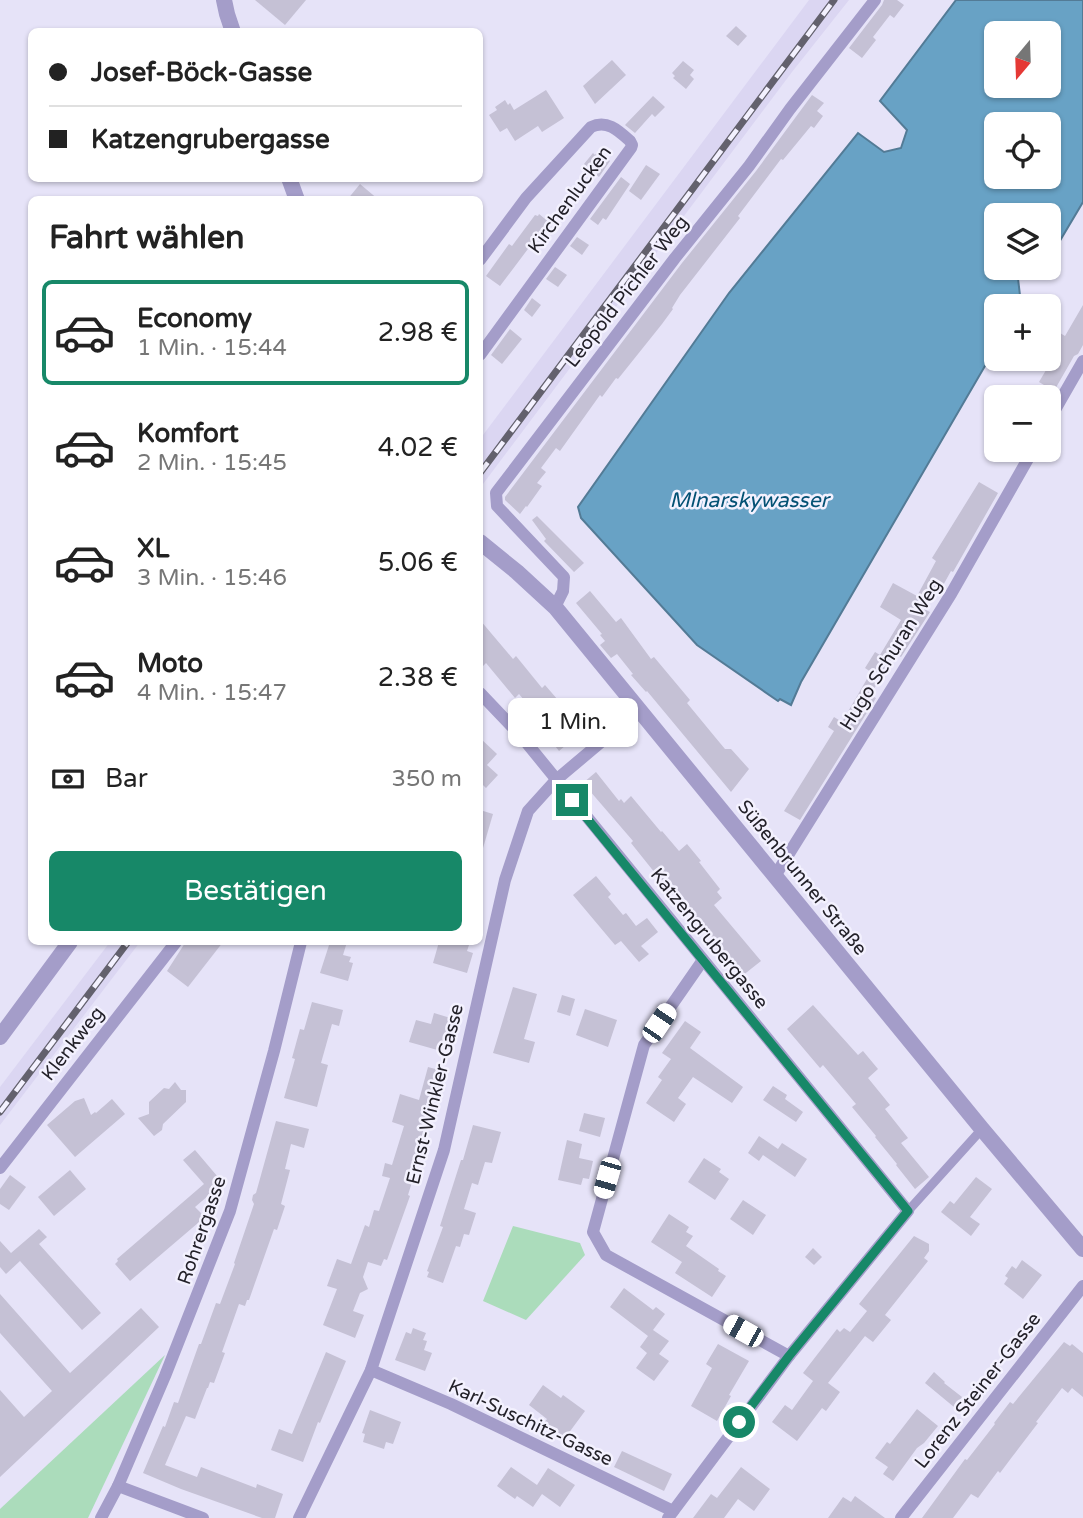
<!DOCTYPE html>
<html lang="de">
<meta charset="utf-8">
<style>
body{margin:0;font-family:"Varela Round",sans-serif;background:#f6f6f6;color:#222;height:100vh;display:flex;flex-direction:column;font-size:26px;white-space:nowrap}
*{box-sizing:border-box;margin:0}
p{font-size:23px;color:#767676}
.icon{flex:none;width:38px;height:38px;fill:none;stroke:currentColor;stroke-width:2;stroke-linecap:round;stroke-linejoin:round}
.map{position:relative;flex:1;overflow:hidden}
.details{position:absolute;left:28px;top:196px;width:455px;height:749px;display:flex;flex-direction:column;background:#fff;border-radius:10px;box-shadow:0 2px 5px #0004}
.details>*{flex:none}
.guide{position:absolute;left:28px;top:28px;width:455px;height:154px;border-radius:10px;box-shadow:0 2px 5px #0004;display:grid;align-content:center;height:154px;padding:0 21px;background:#fff}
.needle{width:46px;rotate:199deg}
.fabs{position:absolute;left:984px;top:21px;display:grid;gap:14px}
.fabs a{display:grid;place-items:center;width:77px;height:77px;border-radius:10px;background:#fff;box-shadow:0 2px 5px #0004;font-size:35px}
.end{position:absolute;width:32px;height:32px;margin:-16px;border:9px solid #178868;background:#fff;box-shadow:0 0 0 4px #fff}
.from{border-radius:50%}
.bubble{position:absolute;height:49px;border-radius:10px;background:#fff;box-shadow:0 2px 5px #0004;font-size:23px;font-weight:600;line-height:49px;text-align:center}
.car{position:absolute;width:21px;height:42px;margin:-21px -10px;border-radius:9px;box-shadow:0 0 5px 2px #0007;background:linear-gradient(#fff 24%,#345 0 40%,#fff 0 76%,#345 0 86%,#fff 0)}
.guide b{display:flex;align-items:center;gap:24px;height:66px;font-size:26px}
.guide b+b{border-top:2px solid #e0e0e0}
.guide i{width:18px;height:18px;background:#222}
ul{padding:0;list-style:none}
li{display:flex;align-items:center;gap:21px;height:105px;margin:0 14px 10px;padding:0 7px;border:4px solid transparent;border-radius:10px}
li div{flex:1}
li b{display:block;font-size:26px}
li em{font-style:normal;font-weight:600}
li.selected{border-color:#178868}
li>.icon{width:63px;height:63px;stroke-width:1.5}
h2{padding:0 21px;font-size:32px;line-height:84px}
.pay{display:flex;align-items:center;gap:18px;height:77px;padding:0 21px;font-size:26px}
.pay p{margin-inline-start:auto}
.primary-button{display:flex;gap:14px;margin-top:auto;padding:14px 21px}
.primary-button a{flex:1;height:80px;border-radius:10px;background:#178868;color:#fff;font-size:28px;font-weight:600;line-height:80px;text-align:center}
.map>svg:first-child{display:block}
.built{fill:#dbd6f2}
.green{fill:#abdcbb}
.water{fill:#68a2c5;stroke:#537b96;stroke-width:2;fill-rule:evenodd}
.building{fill:#c5c1d5}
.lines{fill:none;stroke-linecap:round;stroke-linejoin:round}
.pedestrian{stroke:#a49dc9;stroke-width:9}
.minor{stroke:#a49dc9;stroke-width:12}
.tertiary{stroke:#a49dc9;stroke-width:16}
.rail-casing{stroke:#63616d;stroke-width:7}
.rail{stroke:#f3f1fe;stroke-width:4.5;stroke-dasharray:13;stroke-linecap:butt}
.route{stroke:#178868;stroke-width:9}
.labels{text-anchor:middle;stroke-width:5;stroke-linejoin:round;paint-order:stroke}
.street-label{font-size:19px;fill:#232129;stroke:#f3f1fe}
.water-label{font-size:21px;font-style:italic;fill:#045174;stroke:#f3f1fe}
</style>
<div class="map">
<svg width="1083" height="1518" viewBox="0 0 1083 1518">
<rect width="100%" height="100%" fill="#e6e3f8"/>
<g class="built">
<path d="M809,0h40l-57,72 -312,416v-49z"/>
<path d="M110,942h30l-140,183v-38z"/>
</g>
<g class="green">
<path d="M513,1226l67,17 5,12 -59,65 -43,-19z"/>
<path d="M165,1355l-77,163h-88v-9z"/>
</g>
<path class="water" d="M956,0h127v202l-28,47 -7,1v-35h-52v53h23l-2,2 4,34 -2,2h-23v41l-195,335 -10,23 -11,-6 -2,2 -81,-56 -116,-127 -3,-11 151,-214 129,-160 26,19 17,-4 6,-18 -27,-29zM996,33h52v53h-52zM996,124h52v53h-52z"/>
<g class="building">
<path d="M255,0h51l-21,25z"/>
<path d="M884,0h13l7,5 -10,13 -4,-3 -17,22 3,3 -14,18 -13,-10 33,-43z"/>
<path d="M736,26l11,10 -9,10 -12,-10z"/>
<path d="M612,60l14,15 -31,29 -12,-18z"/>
<path d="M683,61l11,9 -4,5 4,4 -8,10 -13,-11 2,-2 -3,-3z"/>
<path d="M546,90l18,28 -22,14 -4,-6 -23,15 -8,-13 -7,4 -11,-17 8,-5 -2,-3 10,-7 3,5 2,-2 4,7z"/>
<path d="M812,95l12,8 -7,8 6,5 -9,12 -3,-2 -28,34 -2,-1 -43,57 2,2 -60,77 -8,13 1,1 -11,15 -44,55 -2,-1 -14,19 -2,-2 -40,56 -4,-3 -15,20 5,4 -9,11 5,3 -15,21 -1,-1 -6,8 -15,-14v-3l177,-234 74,-92z"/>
<path d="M653,96l12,11 -10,10 -3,-3 -17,19 -10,-8z"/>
<path d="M598,151l12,10 -11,16 -15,-13 9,-11 2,2z"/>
<path d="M646,165l14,9 -19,26 -12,-9z"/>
<path d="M621,177l9,7 -24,36 -3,-2 -5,7 -8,-6z"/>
<path d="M360,184l19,16h-32z"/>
<path d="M539,214l11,9 -10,10 -40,53 -14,-10 23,-32 3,2 23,-31 3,1z"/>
<path d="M577,237l12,8 -7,10 -12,-9z"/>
<path d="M555,267l12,8 -9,12 -12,-8z"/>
<path d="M532,298l9,7 -9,12 -8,-7z"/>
<path d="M1083,305v40l-5,9 -4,2 -20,35 -15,-9 10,-17 -3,-2 10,-17 -2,-2 6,-11 5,3z"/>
<path d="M510,329l12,10 -20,25 -11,-9z"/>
<path d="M979,482l19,11 -45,79 -2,-1 -10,18 -4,-3 -13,23 6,3 -29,45 -5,-3 -26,41 6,3 -76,122 -16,-9 50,-80 -6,-4 6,-10 8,5 29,-50 -6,-4 10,-16 5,3 21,-35 -21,-13 13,-24 24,13 19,-35 -4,-3z"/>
<path d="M537,516l47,47 -10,9 -30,-31 2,-2 -14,-19z"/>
<path d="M590,591l26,31 5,-4 30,41 3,-2 36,43 -3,3 28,34 10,12h6l18,20 -18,23 -84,-101 -1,1 -15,-17 2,-1 -16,-20 -6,4 -11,-13 5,-4 -5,-6 2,-1 -26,-31z"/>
<path d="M480,620l33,39 3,-3 26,32 3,-3 13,15 1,-1 26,30 -26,22 -17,-22 2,-1 -8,-10 2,-1 -19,-23 -4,4 -29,-35 -6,6z"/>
<path d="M480,738l17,16 -10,11 11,10 -12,13 -6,-6z"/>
<path d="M596,772l23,29 2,-2 3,4 7,-7 30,36 1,-1 17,20 8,-7 14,17 -2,1 21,27 -3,3 5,6 -8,7 47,56 -19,15 -55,-70 2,-2 -17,-20 -5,4 -36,-45 2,-2 -50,-58z"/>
<path d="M480,810l13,4 -10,34h-3z"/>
<path d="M596,876l15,18 -3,3 15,18 3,-2 10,13 11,-8 11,14 -17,14 8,8 -10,8 -18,-21 -6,4 -42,-50z"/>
<path d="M330,942h17l-4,13 8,2 -2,5 4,1 -5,18 -28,-8z"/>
<path d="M439,942h31l-3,9 6,2 -6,20 -34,-10z"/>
<path d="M185,943l38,-1 -35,45 -21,-16z"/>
<path d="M513,987l24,7 -13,45 11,3 -6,21 -36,-10z"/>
<path d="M562,995l13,4 -5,17 -13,-4z"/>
<path d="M312,1002l31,8 -4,16 -7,-2 -11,39 7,2 -11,42 -33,-9 11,-39 -3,-1 8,-29 4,1z"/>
<path d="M813,1005l45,50 5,-4 15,18 -10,9 22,27 -5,4 23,29 -7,5 28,34 -14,12 -19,-24 1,-1 -22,-27 1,-1 -24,-29 4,-3 -33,-39 -3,3 -33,-39z"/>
<path d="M585,1009l32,11 -9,27 -32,-12z"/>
<path d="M434,1013l23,7 -7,26 -7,-2 -2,7 -32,-9 7,-22 15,4z"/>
<path d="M685,1021l16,11 -11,16 53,39 -11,16 -39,-26 -15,21 8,6 -12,18 -28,-19 16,-23 -4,-3 13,-18 -9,-6z"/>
<path d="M428,1067l18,5 -38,123 2,1 -23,64 -3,-1 -3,7 -13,-4 -5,15 5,12 -8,4 -7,18 11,4 -9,23 -32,-13 14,-36 -10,-3 10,-27 14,5 14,-39 4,2 5,-17 5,1 11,-33 -8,-2 3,-13 7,2 12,-39 -12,-4 8,-28 19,6z"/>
<path d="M175,1082l6,8h5v12l-23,22 -1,6 -8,6 -16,-18 11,-4v-12l15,-14 5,1z"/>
<path d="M773,1086l14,9 -2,4 18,13 -7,10 -33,-22z"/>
<path d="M84,1098l7,17 4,-3 1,1 16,-14 13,15 -50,43 -28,-32 28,-24z"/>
<path d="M584,1113l21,5 -5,19 -21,-6z"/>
<path d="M276,1121l33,8 -5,19 -13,-4 -6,25 5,1 -9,34 4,2 -8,24 -3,-1 -25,71h-2l-2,6 -6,-2 -17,48 3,1 -11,30 -4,-1 -2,6h-1l-12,31 -9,-3 -21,49 32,12 4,-10 55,21 1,-4 26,10 -8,24h-13l-81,-29 -38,-16 20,-47 2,1 9,-25 4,1 21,-59h2l15,-41 4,1 15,-40 -1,-1 20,-59 -2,-4 1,-5 3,-2z"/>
<path d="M473,1125l28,7 -9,31 -7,-1 -7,23 -6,-2 -8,26 12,4 -7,22 -5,-1 -4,13 -4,-1 -13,37 -16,-6 2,-5 -2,-1 16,-44 -3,-1 21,-66h2z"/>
<path d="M759,1136l19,13 4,-6 25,16 -12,18 -32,-22 -4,6 -11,-8z"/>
<path d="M567,1140l15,4 -3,14 14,3 -4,18 -6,-1 -2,7 -23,-5z"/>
<path d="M195,1150l28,33 -28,24 10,10 -75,64 -15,-17 3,-3 -1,-2 87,-75 -21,-24z"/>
<path d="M704,1158l17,11 -2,3 10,7 -14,21 -27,-18z"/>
<path d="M70,1170l16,19 -32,27 -16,-19z"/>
<path d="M10,1175l16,12 -17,23 -9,-6v-15z"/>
<path d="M976,1177l16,12 -22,28 10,7 -9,12 -30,-24 9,-11 4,3z"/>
<path d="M743,1200l23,15 -13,20 -23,-16z"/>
<path d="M669,1214l20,13 -3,5 7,4 -7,10 33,23 -1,2 8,5 -14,21 -37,-24 7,-11 -31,-20z"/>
<path d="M39,1229l8,8 -8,7 62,69 -19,17 -62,-69 -14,13 -6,-7v-26l11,12z"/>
<path d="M914,1236l15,8v7l-5,7 4,3 -43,54 6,5 -18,22 -8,-6 -37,47 12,9 -14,19 -4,-3 -25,33 -25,-19 13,-17 7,5 21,-29 -10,-8 34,-44 3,3 4,-4 6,4 17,-21 -8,-7z"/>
<path d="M813,1248l9,9 -8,8 -9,-8z"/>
<path d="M1022,1260l20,15 -19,24 -19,-15 4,-6 -3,-2 7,-10 4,3z"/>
<path d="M624,1288l29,22 3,-3 9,7 -12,16 16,11 -10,13 10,7 -15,20 -18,-13 11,-15 -7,-6 8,-11 -38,-29z"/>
<path d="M0,1294l70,79 71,-65 18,19 -159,150v-87l24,27 28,-26 -52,-58z"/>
<path d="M413,1328l13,5 -3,7 4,1 -3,9 8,3 -7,18 -30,-11 11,-28 5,2z"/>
<path d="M1064,1342l6,4 2,-2 11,9v44l-11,-9 -4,5 -6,-5 -26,34 2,1 -26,34 -12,16 -2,-2 -20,27 -7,-4 -18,24h-31l43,-59 2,1 28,-36 -1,-1 16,-21 3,2z"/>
<path d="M718,1344l31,17 -20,34 2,1 -14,25 -26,-15 21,-38 -6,-4z"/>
<path d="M326,1352l20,9 -26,62 -2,-1 -15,40 -32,-12 8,-21 13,5z"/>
<path d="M934,1372l11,10 -1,1 18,14 -8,10 -29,-24z"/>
<path d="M543,1385l18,13 2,-3 22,16 -20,27 -21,-15 3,-4 -18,-14z"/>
<path d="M917,1409l21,17 -14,17 -7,5 -24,33 -10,-7 5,-7 -13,-9 12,-16 3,2z"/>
<path d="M370,1410l31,12 -8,22 -7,-2 -2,7 -21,-7 2,-8 -3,-1z"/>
<path d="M622,1451l50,23 -8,17 -50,-24z"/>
<path d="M511,1467l26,18 11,-17 27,17 -15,22 -18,-13 -9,13 -16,-11 -2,3 -18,-13z"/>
<path d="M741,1467l29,22 -16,22 -16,-12 -14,19h-31l18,-24 6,4z"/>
<path d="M855,1496l30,22h-57l15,-21 8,5z"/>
</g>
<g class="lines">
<path class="pedestrian" d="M908,1211l74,-82"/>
<g class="minor">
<path d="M480,260l46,-62 65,-71c16,-8 28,4 39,14l2,4 -1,3 -151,207"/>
<path d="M1048,422l35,-61"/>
<path d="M555,607l8,-16 1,-14 -67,-71 -1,-13 179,-235 74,-92 41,-57 85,-109"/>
<path d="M480,693l41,43 387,475 -119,145 -121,162"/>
<path d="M775,876l176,-282 82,-144"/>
<path d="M703,960l-59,85 -51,187 13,23 183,101"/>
<path d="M0,1168l176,-226"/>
<path d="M371,1370l80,34 222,107"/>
<path d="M118,1486l85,32"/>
<path d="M101,1518l17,-32 47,-110 65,-165 44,-160 27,-109"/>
<path d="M299,1518l72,-148 73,-220 61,-270 23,-69 28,-31 83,-70"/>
<path d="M901,1518l182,-232"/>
</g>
<g class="tertiary">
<path d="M224,0l3,14 6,18"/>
<path d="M289,178l8,22"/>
<path d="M480,542l37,30 38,35 427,522 101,120"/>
<path d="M0,1037l70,-95"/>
</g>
<defs>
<g id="rail">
<path d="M480,473l354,-473"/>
<path d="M0,1112l128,-170"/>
</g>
</defs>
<use href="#rail" class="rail-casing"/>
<use href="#rail" class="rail"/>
</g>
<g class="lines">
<path class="route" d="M572,800l336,411 -119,145 -50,66"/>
</g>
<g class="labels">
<g class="street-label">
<text transform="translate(569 199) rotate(-54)" y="7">Kirchenlucken</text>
<text transform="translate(626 291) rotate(-52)" y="7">Leopold Pichler Weg</text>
<text transform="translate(890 654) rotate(-58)" y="7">Hugo Schuran Weg</text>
<text transform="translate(803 877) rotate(51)" y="7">Süßenbrunner Straße</text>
<text transform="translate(710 938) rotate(51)" y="7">Katzengrubergasse</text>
<text transform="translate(72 1043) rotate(-52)" y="7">Klenkweg</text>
<text transform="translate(434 1094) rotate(-76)" y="7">Ernst-Winkler-Gasse</text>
<text transform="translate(201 1230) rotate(-71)" y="7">Rohrergasse</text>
<text transform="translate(977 1390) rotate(-52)" y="7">Lorenz Steiner-Gasse</text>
<text transform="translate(531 1422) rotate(25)" y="7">Karl-Suschitz-Gasse</text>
</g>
<g class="water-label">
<text x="749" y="507">Mlnarskywasser</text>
</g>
</g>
</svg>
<div class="fabs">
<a><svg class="needle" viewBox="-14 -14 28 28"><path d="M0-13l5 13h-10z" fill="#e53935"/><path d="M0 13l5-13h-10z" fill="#767676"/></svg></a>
<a><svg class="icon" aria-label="locate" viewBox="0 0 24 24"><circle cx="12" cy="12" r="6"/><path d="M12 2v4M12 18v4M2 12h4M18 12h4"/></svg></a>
<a><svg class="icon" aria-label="layers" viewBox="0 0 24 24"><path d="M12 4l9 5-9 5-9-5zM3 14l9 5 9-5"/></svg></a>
<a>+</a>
<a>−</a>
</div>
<i class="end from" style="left:739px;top:1422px"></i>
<i class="end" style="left:572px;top:800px"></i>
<div class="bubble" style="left:508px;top:698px;width:130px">1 Min.</div>
<i class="car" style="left:659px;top:1023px;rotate:34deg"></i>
<i class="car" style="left:607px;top:1178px;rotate:196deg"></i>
<i class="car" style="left:743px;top:1331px;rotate:299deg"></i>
<div class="guide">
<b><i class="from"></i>Josef-Böck-Gasse</b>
<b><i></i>Katzengrubergasse</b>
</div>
<section class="details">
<h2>Fahrt wählen</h2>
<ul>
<li class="selected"><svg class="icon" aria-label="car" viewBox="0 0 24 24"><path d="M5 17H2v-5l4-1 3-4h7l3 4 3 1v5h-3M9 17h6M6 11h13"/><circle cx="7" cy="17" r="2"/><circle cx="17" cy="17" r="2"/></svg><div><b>Economy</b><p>1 Min. · 15:44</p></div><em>2.98 €</em></li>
<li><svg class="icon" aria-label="car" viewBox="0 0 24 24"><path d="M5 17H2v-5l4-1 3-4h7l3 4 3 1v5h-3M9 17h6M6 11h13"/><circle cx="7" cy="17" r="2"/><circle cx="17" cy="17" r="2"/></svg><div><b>Komfort</b><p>2 Min. · 15:45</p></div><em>4.02 €</em></li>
<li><svg class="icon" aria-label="car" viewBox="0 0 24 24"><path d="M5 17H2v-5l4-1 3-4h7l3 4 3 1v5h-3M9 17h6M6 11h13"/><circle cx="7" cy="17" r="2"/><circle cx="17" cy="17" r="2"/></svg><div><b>XL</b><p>3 Min. · 15:46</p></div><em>5.06 €</em></li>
<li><svg class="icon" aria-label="car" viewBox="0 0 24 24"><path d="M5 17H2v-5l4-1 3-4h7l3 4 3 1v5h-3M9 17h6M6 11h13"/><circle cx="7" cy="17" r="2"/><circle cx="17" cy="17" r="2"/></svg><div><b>Moto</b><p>4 Min. · 15:47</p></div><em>2.38 €</em></li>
</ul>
<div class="pay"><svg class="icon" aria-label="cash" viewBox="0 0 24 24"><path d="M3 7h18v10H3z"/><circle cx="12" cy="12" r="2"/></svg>Bar<p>350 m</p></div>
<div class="primary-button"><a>Bestätigen</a></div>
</section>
</div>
